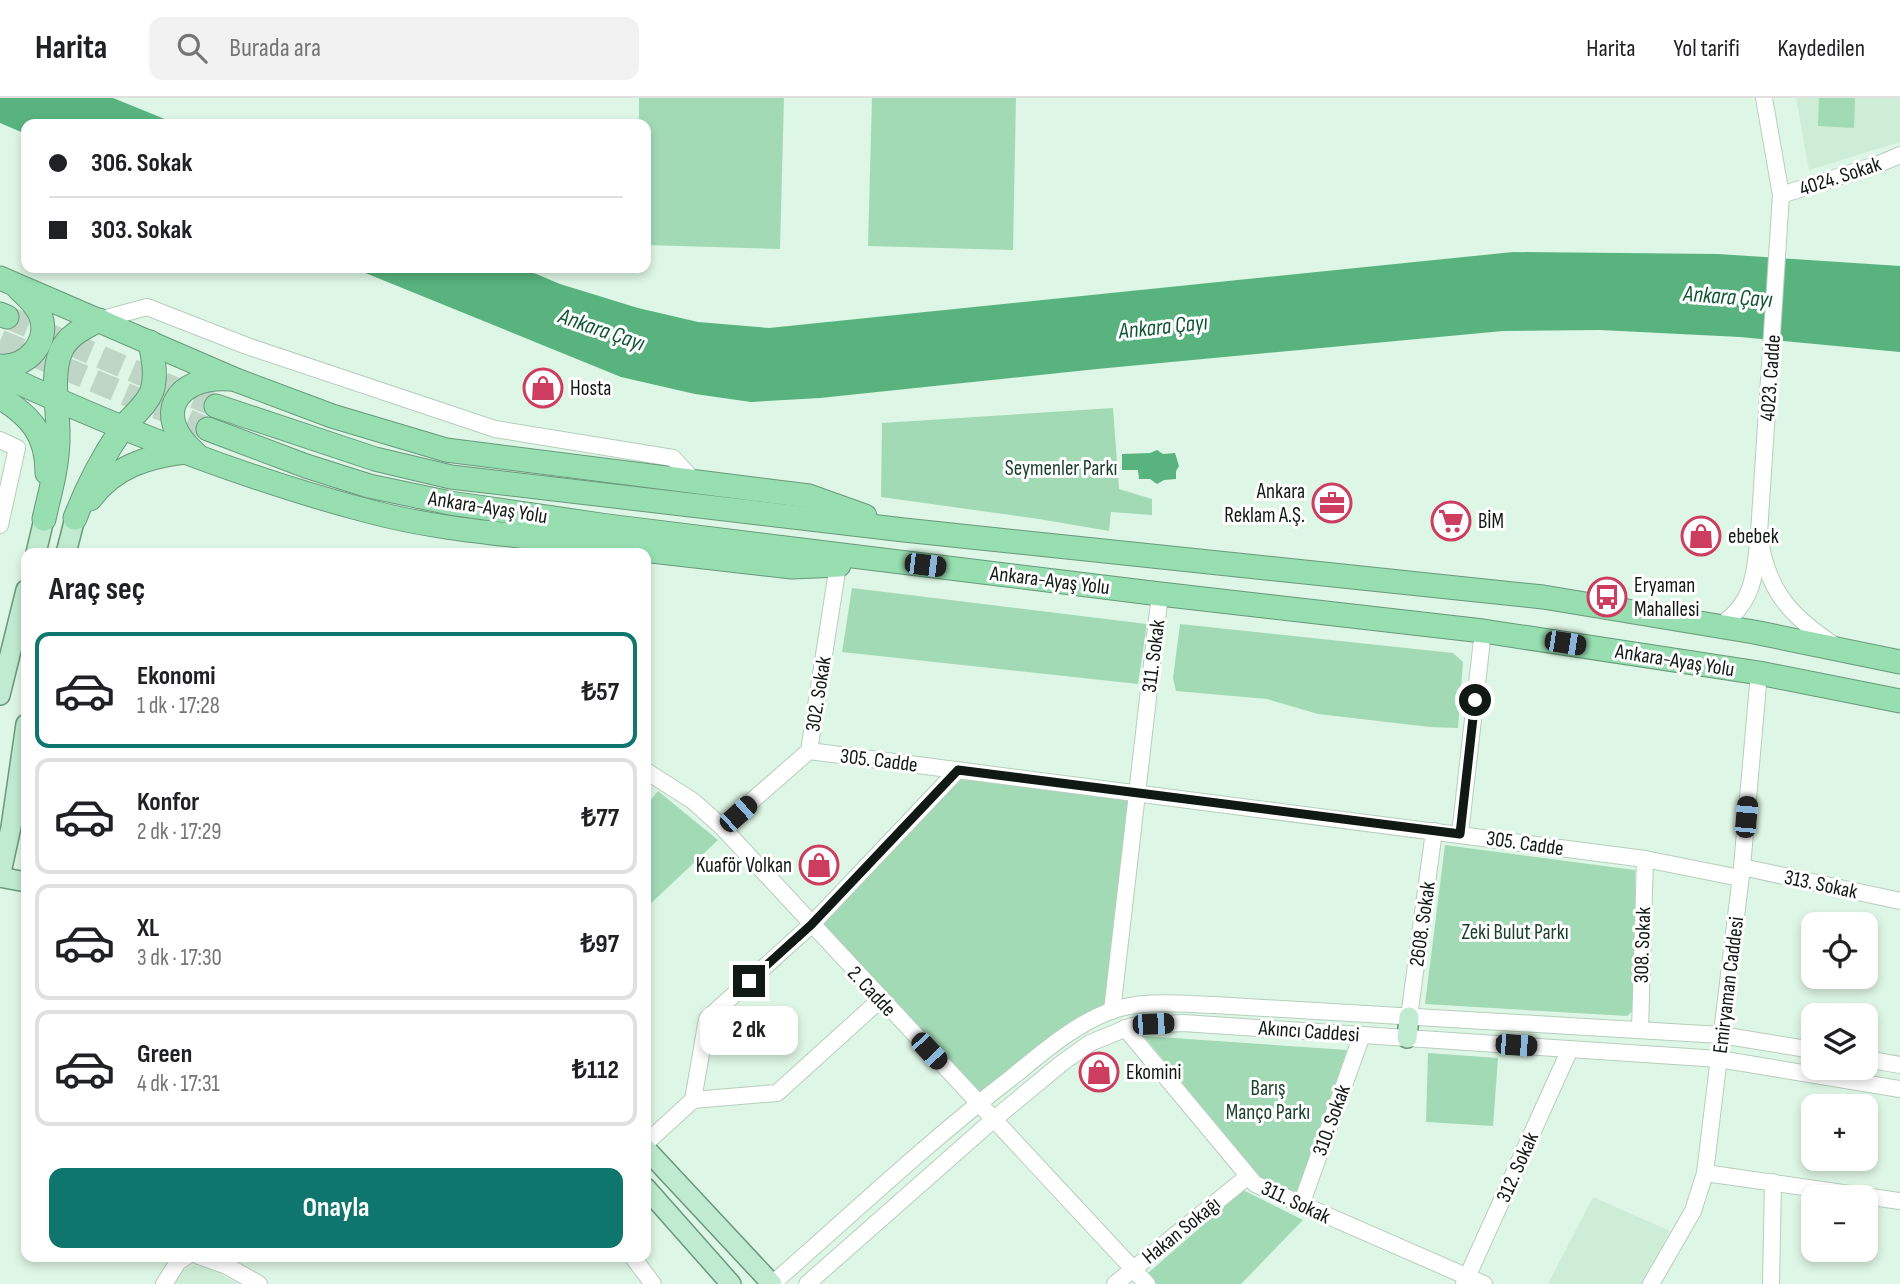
<!DOCTYPE html>
<html lang="tr">
<meta charset="utf-8">
<style>
body{margin:0;font-family:"Sofia Sans Condensed",sans-serif;background:#f2f2f2;color:#202124;height:100vh;display:flex;flex-direction:column;font-size:26px;white-space:nowrap}
*{box-sizing:border-box;margin:0}
p{font-size:23px;color:#757577}
.icon{flex:none;width:38px;height:38px;fill:none;stroke:currentColor;stroke-width:2;stroke-linecap:round;stroke-linejoin:round}
.map{position:relative;flex:1;overflow:hidden}
.drawer{position:absolute;left:21px;top:450px;width:630px;height:714px;display:flex;flex-direction:column;background:#fff;border-radius:14px;box-shadow:0 4px 10px #0003}
.drawer>*{flex:none}
.guide{position:absolute;left:21px;top:21px;width:630px;height:154px;border-radius:14px;box-shadow:0 4px 10px #0003;display:grid;align-content:center;height:154px;padding:0 28px;background:#fff}
.controls{position:absolute;left:1801px;top:814px;display:grid;gap:14px}
.controls a{display:grid;place-items:center;width:77px;height:77px;border-radius:14px;background:#fff;box-shadow:0 4px 10px #0003;font-size:35px}
.end{position:absolute;width:32px;height:32px;margin:-16px;border:9px solid #101913;background:#fff;box-shadow:0 0 0 4px #fff}
.from{border-radius:50%}
.bubble{position:absolute;height:49px;border-radius:14px;background:#fff;box-shadow:0 4px 10px #0003;font-size:23px;font-weight:700;line-height:49px;text-align:center}
.car{position:absolute;width:21px;height:42px;margin:-21px -10px;border-radius:9px;box-shadow:0 0 5px 2px #0007;background:linear-gradient(#222 24%,#8ab4d8 0 40%,#222 0 76%,#8ab4d8 0 86%,#222 0)}
.guide b{display:flex;align-items:center;gap:24px;height:66px;font-size:26px}
.guide b+b{border-top:2px solid #e0e0e0}
.guide i{width:18px;height:18px;background:#202124}
ul{padding:0;list-style:none}
li{display:flex;align-items:center;gap:21px;height:116px;margin:0 14px 10px;padding:0 14px;border:4px solid #e0e0e0;border-radius:14px}
li div{flex:1}
li b{display:block;font-size:26px}
li em{font-style:normal;font-weight:700}
li.current{border-color:#0f766e}
li>.icon{width:63px;height:63px;stroke-width:1.5}
h2{padding:0 28px;font-size:32px;line-height:84px}
.action{display:flex;gap:14px;margin-top:auto;padding:14px 28px}
.action a{flex:1;height:80px;border-radius:14px;background:#0f766e;color:#fff;font-size:28px;font-weight:700;line-height:80px;text-align:center}
header{display:flex;align-items:center;gap:42px;box-sizing:border-box;height:98px;padding:0 35px;background:#fff;border-bottom:2px solid #e0e0e0}
header strong{font-size:33px}
nav{display:flex;gap:38px;margin-inline-start:auto;font-size:24px}
.search{width:490px;height:63px;background:#f2f2f2;display:flex;align-items:center;gap:18px;box-sizing:border-box;padding:0 24px;border-radius:14px;color:#757577;font-size:26px}
.map>svg:first-child{display:block}
.built{fill:#cdedd7}
.green{fill:#a3dab6}
.water{fill:#58b37e}
.lines{fill:none;stroke-linecap:round;stroke-linejoin:round}
.highway-tunnel{stroke:#bfd5c6;stroke-width:23;stroke-dasharray:23 11;stroke-linecap:butt}
.minor-casing{stroke:#b6cebd;stroke-width:18}
.major-casing{stroke:#68997a;stroke-width:22}
.highway-casing{stroke:#68997a;stroke-width:25}
.minor{stroke:#fff;stroke-width:16}
.major{stroke:#c1ebd0;stroke-width:19}
.highway{stroke:#97deb1;stroke-width:23}
.route{stroke:#101913;stroke-width:9}
.labels{text-anchor:middle;stroke-width:6;stroke-linejoin:round;paint-order:stroke}
.street-label{font-size:21px;fill:#101913;stroke:#fff}
.poi-label{font-size:21px;fill:#101913;stroke:#fff;text-anchor:start}
.park-label{font-size:21px;fill:#1a412a;stroke:#fff}
.water-label{font-size:23px;font-style:italic;fill:#105633;stroke:#fff}
</style>
<header>
<strong>Harita</strong>
<div class="search"><svg class="icon" aria-label="search" viewBox="0 0 24 24"><circle cx="10" cy="10" r="6"/><path d="M15 15l6 6"/></svg>Burada ara</div>
<nav><a>Harita</a><a>Yol tarifi</a><a>Kaydedilen</a></nav>
</header>
<div class="map">
<svg width="1900" height="1186" viewBox="0 0 1900 1186">
<rect width="100%" height="100%" fill="#def6e5"/>
<g class="built">
<path d="M1796,0h104v44l-91,28z"/>
<path d="M1593,1099l77,34 -29,53h-93z"/>
<path d="M194,1168l16,2 29,16h-67l9,-13z"/>
</g>
<g class="green">
<path d="M639,0h145l-4,151 -134,-4v-121h-7z"/>
<path d="M872,0h144l-3,152 -145,-4z"/>
<path d="M1819,0h36l-1,30 -36,-2z"/>
<path d="M1113,310l6,81 33,10v16l-41,-3 -2,19 -70,-12 -158,-22 1,-74z"/>
<path d="M852,490l295,36 -9,60 -296,-32z"/>
<path d="M1180,526l273,29 10,9 -5,66 -28,-1 -112,-13 -51,-15 -91,-8 -3,-13z"/>
<path d="M958,672l178,23 -24,218 -134,92 -167,-178z"/>
<path d="M658,693l60,49 -72,68v-102z"/>
<path d="M1445,747l190,25v139l-8,7 -202,-12z"/>
<path d="M1144,938l203,14 -50,142 -35,-11z"/>
<path d="M1428,955l70,5 -5,68 -67,-4z"/>
<path d="M1243,1092l60,30 -62,64h-84l-10,-10z"/>
</g>
<g class="water">
<path d="M0,0h113l64,26h-151v10l-26,-11z"/>
<path d="M1513,154l205,2 182,12v86l-160,-15 -140,-7 -97,1 -406,38 -277,29 -69,4 -56,-8 -74,-17 -268,-109h169l38,16 78,24 60,14 71,6z"/>
<path d="M1157,352l6,4 12,-1 4,13 -3,5v8l-12,1 -7,4 -7,-5h-11l-1,-9h-16v-16l28,-1z"/>
</g>
<g class="lines">
<g class="highway-tunnel">
<path d="M7,219l209,89"/>
<path d="M0,243l208,88"/>
</g>
<defs>
<g id="minor">
<path d="M1781,97l98,-31 21,-9"/>
<path d="M99,222l48,-13 100,39 248,83 178,29 21,23"/>
<path d="M0,342l17,8 -17,77"/>
<path d="M1761,448c9,49 34,73 73,99"/>
<path d="M1719,528c36,-23 36,-54 40,-93l22,-338 -17,-97"/>
<path d="M809,653l836,108 95,19"/>
<path d="M646,673l47,30 29,26 425,457"/>
<path d="M722,729l87,-76 29,-186"/>
<path d="M1460,736l23,-203"/>
<path d="M1742,769l158,34"/>
<path d="M1112,913l48,-417"/>
<path d="M1409,919l25,-186"/>
<path d="M1125,930l130,156 229,100"/>
<path d="M1640,932l5,-171"/>
<path d="M1866,961l34,6"/>
<path d="M693,1002l14,-81 104,-94 147,-155"/>
<path d="M646,1045l47,-43 84,-7 104,-94"/>
<path d="M1705,1075l195,28"/>
<path d="M1301,1107l61,-170"/>
<path d="M199,1158l28,10 32,18"/>
<path d="M632,1158l21,28"/>
<path d="M164,1186l14,-22 9,-6"/>
<path d="M772,1186c79,-69 156,-142 239,-206 30,-24 61,-52 97,-66 33,-13 72,-8 106,-7l507,30 92,15"/>
<path d="M807,1186l186,-164 69,-57 28,-20 42,-17 51,-3 536,36 181,30"/>
<path d="M1115,1186l132,-107"/>
<path d="M1464,1186l106,-235"/>
<path d="M1651,1186l42,-73 12,-38 37,-306 17,-194"/>
<path d="M1771,1186l2,-102"/>
</g>
<g id="major">
<path d="M36,455l8,-34"/>
<path d="M66,455l9,-35"/>
<path d="M0,597l26,-105"/>
<path d="M0,779l11,-50 15,-103"/>
<path d="M0,779l26,5"/>
<path d="M1407,940l2,-21"/>
<path d="M646,1051l126,135"/>
<path d="M646,1090l85,96"/>
</g>
<g id="highway">
<path d="M0,180l236,102 96,36 114,34 363,46 56,20"/>
<path d="M0,216l7,3"/>
<path d="M0,268c27,2 51,-24 40,-52 -5,-10 -13,-18 -21,-25"/>
<path d="M0,276c119,55 244,105 372,138 60,16 122,21 183,28 79,9 158,18 237,27l47,-2"/>
<path d="M0,299c31,20 47,37 47,76"/>
<path d="M216,308l159,53 76,18 453,53 639,67 211,35 146,30"/>
<path d="M208,331l98,37 63,20 81,17 158,23 552,68 323,37 276,42 141,28"/>
<path d="M195,355c-44,-37 -19,-78 35,-74"/>
<path d="M90,401c24,-32 56,-42 94,-47"/>
<path d="M75,420c12,-31 27,-60 46,-88 9,-13 25,-23 31,-39 5,-16 1,-33 -2,-49"/>
<path d="M44,421c6,-27 14,-53 14,-81 1,-27 -8,-61 3,-87 7,-16 23,-23 38,-31"/>
</g>
</defs>
<use href="#minor" class="minor-casing"/>
<use href="#major" class="major-casing"/>
<use href="#highway" class="highway-casing"/>
<use href="#minor" class="minor"/>
<use href="#major" class="major"/>
<use href="#highway" class="highway"/>
</g>
<g class="lines">
<path class="route" d="M749,883l62,-56 147,-155 502,64 15,-134"/>
</g>
<defs>
<symbol id="shop-ring" viewBox="-11 -11 22 22"><circle r="9.5" fill="#fff" stroke="#cc3d60" stroke-width="1.5"/><path d="M-5-2.5h2.3a2.7 3.5 0 0 1 5.4 0H5L5.5 6h-11ZM-1.5-2.5h3a1.5 2.3 0 0 0-3 0Z" fill="#cc3d60"/></symbol>
<symbol id="office-ring" viewBox="-11 -11 22 22"><circle r="9.5" fill="#fff" stroke="#cc3d60" stroke-width="1.5"/><path d="M-6-3h4V-5.5h4V-3h4V5H-6ZM-1-4.5V-3h2v-1.5ZM-6 0V1H6V0Z" fill="#cc3d60"/></symbol>
<symbol id="supermarket-ring" viewBox="-11 -11 22 22"><circle r="9.5" fill="#fff" stroke="#cc3d60" stroke-width="1.5"/><path d="M-6-5.5h2.5l.6 2H6L4.5 2H-2.5L-4.4-4H-6ZM-1.5 3.2a1.3 1.3 0 1 0 .1 0ZM3 3.2a1.3 1.3 0 1 0 .1 0Z" fill="#cc3d60"/></symbol>
<symbol id="bus-ring" viewBox="-11 -11 22 22"><circle r="9.5" fill="#fff" stroke="#cc3d60" stroke-width="1.5"/><path d="M-5-6H5V4H4V6H2V4H-2V6H-4V4H-5ZM-3.5-4V0h7V-4ZM-3.5 1.2v1.5H-2V1.2ZM2 1.2v1.5H3.5V1.2Z" fill="#cc3d60"/></symbol>
</defs>
<g fill-rule="evenodd">
<use href="#shop-ring" x="521" y="268" width="44" height="44"/>
<use href="#office-ring" x="1310" y="383" width="44" height="44"/>
<use href="#supermarket-ring" x="1429" y="401" width="44" height="44"/>
<use href="#shop-ring" x="1679" y="416" width="44" height="44"/>
<use href="#bus-ring" x="1585" y="477" width="44" height="44"/>
<use href="#shop-ring" x="797" y="745" width="44" height="44"/>
<use href="#shop-ring" x="1077" y="952" width="44" height="44"/>
</g>
<g class="labels">
<g class="street-label">
<text transform="translate(1840 78) rotate(-18)" y="7">4024. Sokak</text>
<text transform="translate(1770 280) rotate(-86)" y="7">4023. Cadde</text>
<text transform="translate(488 409) rotate(9)" y="7">Ankara-Ayaş Yolu</text>
<text transform="translate(1050 482) rotate(7)" y="7">Ankara-Ayaş Yolu</text>
<text transform="translate(1153 558) rotate(-83)" y="7">311. Sokak</text>
<text transform="translate(1675 562) rotate(9)" y="7">Ankara-Ayaş Yolu</text>
<text transform="translate(818 596) rotate(-81)" y="7">302. Sokak</text>
<text transform="translate(879 662) rotate(7)" y="7">305. Cadde</text>
<text transform="translate(1525 745) rotate(8)" y="7">305. Cadde</text>
<text transform="translate(1821 786) rotate(12)" y="7">313. Sokak</text>
<text transform="translate(1422 826) rotate(-82)" y="7">2608. Sokak</text>
<text transform="translate(1642 847) rotate(-88)" y="7">308. Sokak</text>
<text transform="translate(1728 887) rotate(-83)" y="7">Emiryaman Caddesi</text>
<text transform="translate(872 893) rotate(47)" y="7">2. Cadde</text>
<text transform="translate(1309 933) rotate(4)" y="7">Akıncı Caddesi</text>
<text transform="translate(1331 1022) rotate(-70)" y="7">310. Sokak</text>
<text transform="translate(1517 1069) rotate(-66)" y="7">312. Sokak</text>
<text transform="translate(1296 1104) rotate(25)" y="7">311. Sokak</text>
<text transform="translate(1181 1132) rotate(-39)" y="7">Hakan Sokağı</text>
</g>
<g class="poi-label">
<text x="570" y="297">Hosta</text>
<text x="1305" y="400" text-anchor="end">Ankara<tspan x="1305" dy="24">Reklam A.Ş.</tspan></text>
<text x="1478" y="430">BİM</text>
<text x="1728" y="445">ebebek</text>
<text x="1634" y="494">Eryaman<tspan x="1634" dy="24">Mahallesi</tspan></text>
<text x="792" y="774" text-anchor="end">Kuaför Volkan</text>
<text x="1126" y="981">Ekomini</text>
</g>
<g class="park-label">
<text x="1061" y="377">Seymenler Parkı</text>
<text x="1515" y="841">Zeki Bulut Parkı</text>
<text x="1268" y="997">Barış<tspan x="1268" dy="24">Manço Parkı</tspan></text>
</g>
<g class="water-label">
<text transform="translate(1728 198) rotate(4)" y="8">Ankara Çayı</text>
<text transform="translate(1163 228) rotate(-6)" y="8">Ankara Çayı</text>
<text transform="translate(602 231) rotate(19)" y="8">Ankara Çayı</text>
</g>
</g>
</svg>
<div class="controls">
<a><svg class="icon" aria-label="locate" viewBox="0 0 24 24"><circle cx="12" cy="12" r="6"/><path d="M12 2v4M12 18v4M2 12h4M18 12h4"/></svg></a>
<a><svg class="icon" aria-label="layers" viewBox="0 0 24 24"><path d="M12 4l9 5-9 5-9-5zM3 14l9 5 9-5"/></svg></a>
<a>+</a>
<a>−</a>
</div>
<i class="end from" style="left:1475px;top:602px"></i>
<i class="end" style="left:749px;top:883px"></i>
<div class="bubble" style="left:700px;top:908px;width:98px">2 dk</div>
<i class="car" style="left:925px;top:467px;rotate:97deg"></i>
<i class="car" style="left:1565px;top:545px;rotate:99deg"></i>
<i class="car" style="left:738px;top:716px;rotate:48deg"></i>
<i class="car" style="left:1746px;top:719px;rotate:5deg"></i>
<i class="car" style="left:1153px;top:926px;rotate:88deg"></i>
<i class="car" style="left:1516px;top:947px;rotate:94deg"></i>
<i class="car" style="left:929px;top:953px;rotate:137deg"></i>
<div class="guide">
<b><i class="from"></i>306. Sokak</b>
<b><i></i>303. Sokak</b>
</div>
<section class="drawer">
<h2>Araç seç</h2>
<ul>
<li class="current"><svg class="icon" aria-label="car" viewBox="0 0 24 24"><path d="M5 17H2v-5l4-1 3-4h7l3 4 3 1v5h-3M9 17h6M6 11h13"/><circle cx="7" cy="17" r="2"/><circle cx="17" cy="17" r="2"/></svg><div><b>Ekonomi</b><p>1 dk · 17:28</p></div><em>₺57</em></li>
<li><svg class="icon" aria-label="car" viewBox="0 0 24 24"><path d="M5 17H2v-5l4-1 3-4h7l3 4 3 1v5h-3M9 17h6M6 11h13"/><circle cx="7" cy="17" r="2"/><circle cx="17" cy="17" r="2"/></svg><div><b>Konfor</b><p>2 dk · 17:29</p></div><em>₺77</em></li>
<li><svg class="icon" aria-label="car" viewBox="0 0 24 24"><path d="M5 17H2v-5l4-1 3-4h7l3 4 3 1v5h-3M9 17h6M6 11h13"/><circle cx="7" cy="17" r="2"/><circle cx="17" cy="17" r="2"/></svg><div><b>XL</b><p>3 dk · 17:30</p></div><em>₺97</em></li>
<li><svg class="icon" aria-label="car" viewBox="0 0 24 24"><path d="M5 17H2v-5l4-1 3-4h7l3 4 3 1v5h-3M9 17h6M6 11h13"/><circle cx="7" cy="17" r="2"/><circle cx="17" cy="17" r="2"/></svg><div><b>Green</b><p>4 dk · 17:31</p></div><em>₺112</em></li>
</ul>
<div class="action"><a>Onayla</a></div>
</section>
</div>
